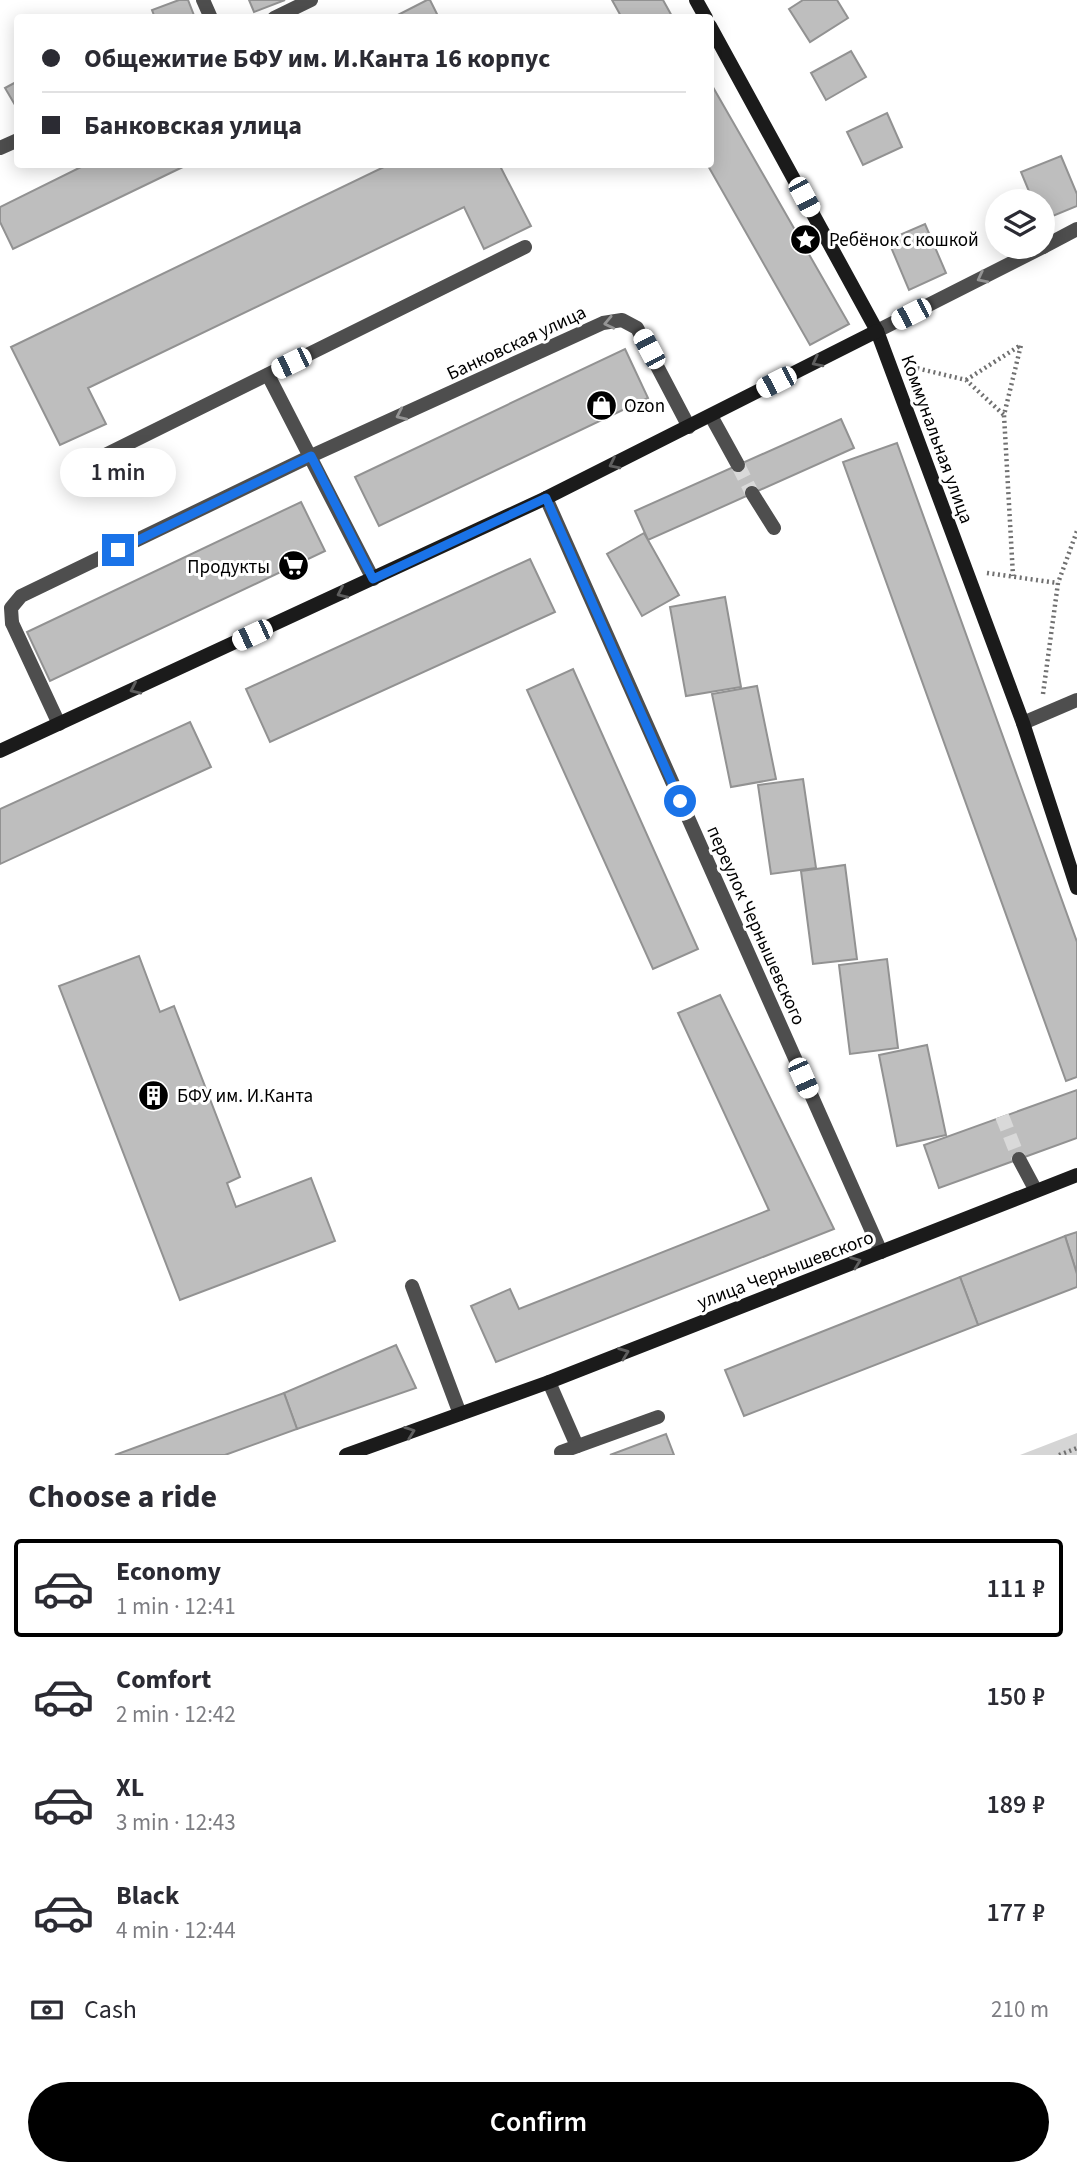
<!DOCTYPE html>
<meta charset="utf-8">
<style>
body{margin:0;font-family:"Source Sans 3",sans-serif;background:#f7f7f7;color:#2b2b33;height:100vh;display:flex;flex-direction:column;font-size:26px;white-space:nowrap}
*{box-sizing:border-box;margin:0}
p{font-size:23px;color:#7c7c81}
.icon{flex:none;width:38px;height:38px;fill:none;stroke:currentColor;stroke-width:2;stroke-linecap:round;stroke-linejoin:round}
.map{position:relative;height:1455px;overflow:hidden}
.sheet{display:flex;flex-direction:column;background:#fff;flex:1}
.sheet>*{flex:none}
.banner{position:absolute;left:14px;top:14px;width:700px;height:154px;border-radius:7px;box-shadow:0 4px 18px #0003;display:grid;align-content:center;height:154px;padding:0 28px;background:#fff}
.tools{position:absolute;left:985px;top:189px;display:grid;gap:14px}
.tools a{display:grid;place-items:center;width:70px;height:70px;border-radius:50%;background:#fff;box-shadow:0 4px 18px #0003;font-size:35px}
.end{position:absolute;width:32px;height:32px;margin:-16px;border:9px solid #1a73e8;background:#fff;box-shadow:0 0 0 4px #fff}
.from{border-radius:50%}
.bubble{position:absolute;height:49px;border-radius:24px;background:#fff;box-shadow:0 4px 18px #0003;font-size:23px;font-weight:600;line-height:49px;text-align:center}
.car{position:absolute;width:21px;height:42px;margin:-21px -10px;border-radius:9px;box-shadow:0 0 5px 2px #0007;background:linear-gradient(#fff 24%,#345 0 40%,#fff 0 76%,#345 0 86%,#fff 0)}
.banner b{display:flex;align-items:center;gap:24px;height:66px;font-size:26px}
.banner b+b{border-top:2px solid #e1e1e2}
.banner i{width:18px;height:18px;background:#2b2b33}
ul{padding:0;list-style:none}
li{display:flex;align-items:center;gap:21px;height:98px;margin:0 14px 10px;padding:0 14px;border:4px solid transparent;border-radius:7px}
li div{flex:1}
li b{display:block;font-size:26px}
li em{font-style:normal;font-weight:600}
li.selected{border-color:#000}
li>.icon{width:63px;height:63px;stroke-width:1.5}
h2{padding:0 28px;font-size:32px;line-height:84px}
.pay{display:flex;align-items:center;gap:18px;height:77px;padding:0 28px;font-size:26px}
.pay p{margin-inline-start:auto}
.primary-button{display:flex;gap:14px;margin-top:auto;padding:14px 28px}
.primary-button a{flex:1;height:80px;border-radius:42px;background:#000;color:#fff;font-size:28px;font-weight:600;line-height:80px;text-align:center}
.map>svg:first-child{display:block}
.green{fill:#d5d5d5}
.building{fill:#bebebe;stroke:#929292;stroke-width:2}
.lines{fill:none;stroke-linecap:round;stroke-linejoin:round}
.street-tunnel{stroke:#d9d9d9;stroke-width:14;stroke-dasharray:14 7;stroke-linecap:butt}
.path{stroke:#707070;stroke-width:4.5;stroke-dasharray:2 3.5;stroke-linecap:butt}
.lane{stroke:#4e4e4e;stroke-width:14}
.street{stroke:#4e4e4e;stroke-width:14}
.secondary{stroke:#1b1b1b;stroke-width:14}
.oneway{stroke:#959595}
.oneway2{stroke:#5f5f5f}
.route{stroke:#1a73e8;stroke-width:9}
.labels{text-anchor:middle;stroke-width:6;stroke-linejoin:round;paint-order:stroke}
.poi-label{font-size:19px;fill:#000;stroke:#fff;text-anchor:start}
.street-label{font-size:19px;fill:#000;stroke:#fff}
</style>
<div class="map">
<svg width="1077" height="1455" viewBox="0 0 1077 1455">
<rect width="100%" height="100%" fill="#fff"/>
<path class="green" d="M1077,1433v22h-57z"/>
<g class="building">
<path d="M179,0h9l7,18h-40l-3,-8z"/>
<path d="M249,0h36l-31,12z"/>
<path d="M430,0l9,18h-47l35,-18z"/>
<path d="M612,0h51l10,18h-51z"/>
<path d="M803,0h34l11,18 -38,24 -21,-33z"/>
<path d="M851,51l15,26 -40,23 -15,-27z"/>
<path d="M18,81v29l-13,-22z"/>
<path d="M710,82l139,242 -39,21 -103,-181h3z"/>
<path d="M887,113l15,34 -39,18 -16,-33z"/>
<path d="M1061,156l16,38v12l-34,14v-19h-10l-12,-29z"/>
<path d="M87,164h102l-176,85 -13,-27v-15z"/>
<path d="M390,164h109l32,62 -47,23 -20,-42 -376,181 18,36 -46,21 -49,-98z"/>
<path d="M925,224l21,49 -37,17 -21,-50z"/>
<path d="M625,349l23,49 -269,128 -24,-49z"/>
<path d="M841,419l13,29 -206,92 -13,-29z"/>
<path d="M897,443l180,499v135l-11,4 -223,-619z"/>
<path d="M301,502l24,49 -275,130 -23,-49z"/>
<path d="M644,533l35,62 -37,21 -35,-62z"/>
<path d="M530,559l25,53 -285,130 -24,-53z"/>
<path d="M725,597l16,90 -55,9 -16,-89z"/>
<path d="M573,669l125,280 -45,20 -126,-279z"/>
<path d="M757,686l19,93 -45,8 -19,-93z"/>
<path d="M190,722l21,45 -211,97v-55z"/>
<path d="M803,779l13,89 -45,6 -13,-89z"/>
<path d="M845,865l12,94 -44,5 -12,-93z"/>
<path d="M139,956l21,56 14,-6 66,171 -13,6 9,24 75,-29 24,63 -155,59 -121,-314z"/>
<path d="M887,959l11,89 -48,6 -11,-89z"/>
<path d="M720,995l114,234 -338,133 -25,-56 39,-17 9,20 250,-99 -91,-197z"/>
<path d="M927,1045l19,90 -49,11 -18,-91z"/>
<path d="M1077,1090v48l-138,50 -15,-43z"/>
<path d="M1077,1232v42l-12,-38z"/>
<path d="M1065,1236l12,38v13l-99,38 -18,-48z"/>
<path d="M960,1277l18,48 -234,91 -19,-46z"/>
<path d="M396,1345l20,43 -119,41 -13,-36z"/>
<path d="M284,1393l13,36 -72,26h-110z"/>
<path d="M666,1434l8,21h-64z"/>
</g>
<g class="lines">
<g class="street-tunnel">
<path d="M738,465l14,28"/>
<path d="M1002,1116l17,43"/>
</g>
<g class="path">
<path d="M912,367l54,13 38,35"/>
<path d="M966,380l55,-35 -17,70 9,161"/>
<path d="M987,573l71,10"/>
<path d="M1043,694l15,-111 19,-52"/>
<path d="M1059,1455l18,-7"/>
</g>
<g class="lane">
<path d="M89,463l436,-216"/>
<path d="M12,623l-1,-15 10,-12 290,-140 292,-133 19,-3 15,8 52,99"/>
<path d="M412,1286l48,128"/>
</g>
<g class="street">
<path d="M203,0l8,18"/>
<path d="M274,18l37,-18"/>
<path d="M0,148l18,-8"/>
<path d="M1043,247l34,-18"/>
<path d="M877,331l166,-84"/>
<path d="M268,375l105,204"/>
<path d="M711,416l27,49"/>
<path d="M752,493l22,35"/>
<path d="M546,498l335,754"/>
<path d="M12,623l47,101"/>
<path d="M1023,723l54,-23"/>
<path d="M1019,1159l16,30"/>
<path d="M549,1382l28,64"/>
<path d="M561,1452l97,-35"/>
</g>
<g class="secondary">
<path d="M696,0l10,18"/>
<path d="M710,26l167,305 146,392 54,165"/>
<path d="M0,751l546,-253 331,-167"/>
<path d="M346,1455l203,-73 528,-207"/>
</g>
</g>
<defs><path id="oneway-chevron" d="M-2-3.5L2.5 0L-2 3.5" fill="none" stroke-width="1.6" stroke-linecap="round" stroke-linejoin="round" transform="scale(1.75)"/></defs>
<g class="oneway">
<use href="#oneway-chevron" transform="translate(982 278) rotate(153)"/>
<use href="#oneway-chevron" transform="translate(609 323) rotate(168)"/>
<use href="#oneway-chevron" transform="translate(401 415) rotate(155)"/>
</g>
<g class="oneway2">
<use href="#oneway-chevron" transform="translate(817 362) rotate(153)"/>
<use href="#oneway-chevron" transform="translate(614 464) rotate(154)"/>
<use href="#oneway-chevron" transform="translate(342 593) rotate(155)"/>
<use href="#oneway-chevron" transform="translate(135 689) rotate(155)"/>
<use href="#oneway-chevron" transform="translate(856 1262) rotate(-21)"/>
<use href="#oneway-chevron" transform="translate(624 1353) rotate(-21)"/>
<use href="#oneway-chevron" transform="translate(410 1432) rotate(-20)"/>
</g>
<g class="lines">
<path class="route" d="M118,550l193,-94 62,123 173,-81 134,303"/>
</g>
<defs>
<symbol id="sight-disc" viewBox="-11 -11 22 22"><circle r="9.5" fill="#000" stroke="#fff"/><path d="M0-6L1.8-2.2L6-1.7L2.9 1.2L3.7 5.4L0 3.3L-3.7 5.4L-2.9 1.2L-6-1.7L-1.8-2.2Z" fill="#fff"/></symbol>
<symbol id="shop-disc" viewBox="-11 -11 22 22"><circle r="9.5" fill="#000" stroke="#fff"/><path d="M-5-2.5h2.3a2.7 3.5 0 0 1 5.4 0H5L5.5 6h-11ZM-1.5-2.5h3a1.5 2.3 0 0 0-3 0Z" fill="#fff"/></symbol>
<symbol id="supermarket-disc" viewBox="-11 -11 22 22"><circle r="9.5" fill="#000" stroke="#fff"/><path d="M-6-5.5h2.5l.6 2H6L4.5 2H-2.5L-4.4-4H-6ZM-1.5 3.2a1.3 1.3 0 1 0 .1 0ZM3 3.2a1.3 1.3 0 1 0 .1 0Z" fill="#fff"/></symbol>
<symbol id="building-disc" viewBox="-11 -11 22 22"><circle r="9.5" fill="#000" stroke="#fff"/><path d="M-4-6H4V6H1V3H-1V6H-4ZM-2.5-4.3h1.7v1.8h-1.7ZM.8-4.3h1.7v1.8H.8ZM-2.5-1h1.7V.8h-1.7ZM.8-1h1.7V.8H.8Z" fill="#fff"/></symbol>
</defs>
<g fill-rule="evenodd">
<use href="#sight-disc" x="788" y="222" width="35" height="35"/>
<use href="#shop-disc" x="584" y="388" width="35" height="35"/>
<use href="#supermarket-disc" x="276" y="548" width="35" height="35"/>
<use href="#building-disc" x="136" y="1078" width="35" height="35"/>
</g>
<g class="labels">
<g class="poi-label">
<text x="829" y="246">Ребёнок с кошкой</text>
<text x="624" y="412">Ozon</text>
<text x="270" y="573" text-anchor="end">Продукты</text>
<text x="177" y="1102">БФУ им. И.Канта</text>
</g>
<g class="street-label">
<text transform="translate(516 342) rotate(-25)" y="7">Банковская улица</text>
<text transform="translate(938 439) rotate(70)" y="7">Коммунальная улица</text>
<text transform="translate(757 925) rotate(66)" y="7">переулок Чернышевского</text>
<text transform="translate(785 1269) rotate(-21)" y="7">улица Чернышевского</text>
</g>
</g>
</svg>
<div class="tools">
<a><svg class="icon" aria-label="layers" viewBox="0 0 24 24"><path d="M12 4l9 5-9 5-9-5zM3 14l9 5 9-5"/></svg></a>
</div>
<i class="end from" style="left:680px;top:801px"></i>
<i class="end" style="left:118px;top:550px"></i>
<div class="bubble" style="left:60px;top:448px;width:116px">1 min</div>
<i class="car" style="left:804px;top:197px;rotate:152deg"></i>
<i class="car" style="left:911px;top:314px;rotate:243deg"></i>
<i class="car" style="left:649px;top:349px;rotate:332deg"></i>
<i class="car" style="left:291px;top:363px;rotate:244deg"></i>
<i class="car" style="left:776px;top:382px;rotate:243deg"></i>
<i class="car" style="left:252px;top:635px;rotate:245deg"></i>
<i class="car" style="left:803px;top:1078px;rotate:156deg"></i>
<div class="banner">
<b><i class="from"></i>Общежитие БФУ им. И.Канта 16 корпус</b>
<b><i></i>Банковская улица</b>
</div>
</div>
<section class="sheet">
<h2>Choose a ride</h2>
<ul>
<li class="selected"><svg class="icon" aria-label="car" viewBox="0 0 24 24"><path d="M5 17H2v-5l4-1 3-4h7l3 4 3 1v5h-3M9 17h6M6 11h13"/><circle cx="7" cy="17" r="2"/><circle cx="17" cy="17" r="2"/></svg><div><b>Economy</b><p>1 min · 12:41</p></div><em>111 ₽</em></li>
<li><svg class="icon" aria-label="car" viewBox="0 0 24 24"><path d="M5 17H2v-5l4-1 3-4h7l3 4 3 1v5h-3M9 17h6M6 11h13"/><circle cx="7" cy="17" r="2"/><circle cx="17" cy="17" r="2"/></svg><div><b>Comfort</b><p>2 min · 12:42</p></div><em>150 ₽</em></li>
<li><svg class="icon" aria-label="car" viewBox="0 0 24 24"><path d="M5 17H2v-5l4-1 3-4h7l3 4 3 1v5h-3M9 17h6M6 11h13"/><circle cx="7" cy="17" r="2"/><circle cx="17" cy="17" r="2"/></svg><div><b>XL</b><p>3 min · 12:43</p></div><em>189 ₽</em></li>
<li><svg class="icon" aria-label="car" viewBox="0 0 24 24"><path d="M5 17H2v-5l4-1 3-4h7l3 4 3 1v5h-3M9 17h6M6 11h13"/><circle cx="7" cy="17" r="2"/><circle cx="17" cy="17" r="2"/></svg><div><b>Black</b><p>4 min · 12:44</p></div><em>177 ₽</em></li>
</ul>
<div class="pay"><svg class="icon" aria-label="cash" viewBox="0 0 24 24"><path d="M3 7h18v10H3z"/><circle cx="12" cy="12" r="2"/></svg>Cash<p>210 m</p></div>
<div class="primary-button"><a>Confirm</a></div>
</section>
